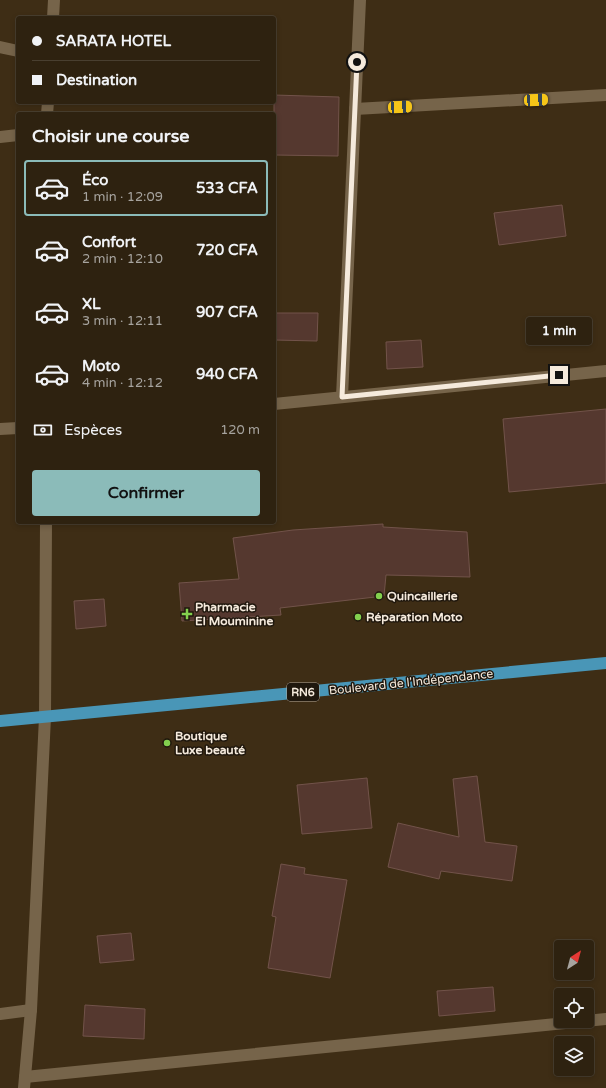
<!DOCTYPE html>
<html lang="fr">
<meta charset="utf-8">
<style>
body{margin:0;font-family:"Varela Round",sans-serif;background:#3a2f1e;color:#f1f3f6;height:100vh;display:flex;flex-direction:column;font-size:15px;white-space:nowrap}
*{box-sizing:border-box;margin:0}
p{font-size:13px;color:#a7a49f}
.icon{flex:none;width:22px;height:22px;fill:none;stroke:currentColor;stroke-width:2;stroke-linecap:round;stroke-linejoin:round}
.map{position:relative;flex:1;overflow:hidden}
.details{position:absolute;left:16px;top:112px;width:260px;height:412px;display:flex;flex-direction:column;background:#2e2210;border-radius:4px;box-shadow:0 2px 6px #0003,0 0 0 1px #493f30}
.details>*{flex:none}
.top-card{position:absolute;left:16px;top:16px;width:260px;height:88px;border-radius:4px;box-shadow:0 2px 6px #0003,0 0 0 1px #493f30;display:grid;align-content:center;height:88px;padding:0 16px;background:#2e2210}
.needle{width:26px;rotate:36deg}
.tools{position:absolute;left:554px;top:940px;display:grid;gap:8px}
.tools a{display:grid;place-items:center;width:40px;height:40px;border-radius:4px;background:#2e2210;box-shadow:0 2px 6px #0003,0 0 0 1px #493f30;font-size:20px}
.end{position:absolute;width:18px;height:18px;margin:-9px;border:5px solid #f5eadc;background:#111;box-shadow:0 0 0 2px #111}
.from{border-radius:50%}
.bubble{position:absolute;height:28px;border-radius:4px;background:#2e2210;box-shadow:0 2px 6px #0003,0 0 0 1px #493f30;font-size:13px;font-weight:700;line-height:28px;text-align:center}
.car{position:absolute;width:12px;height:24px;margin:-12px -6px;border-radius:5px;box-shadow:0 0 3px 1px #0007;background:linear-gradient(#f5c518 24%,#345 0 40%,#f5c518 0 76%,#345 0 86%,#f5c518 0)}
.top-card b{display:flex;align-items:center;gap:14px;height:38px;font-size:15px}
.top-card b+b{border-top:1px solid #493f30}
.top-card i{width:10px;height:10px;background:#f1f3f6}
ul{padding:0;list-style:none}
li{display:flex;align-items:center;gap:12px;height:56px;margin:0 8px 6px;padding:0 8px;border:2px solid transparent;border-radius:4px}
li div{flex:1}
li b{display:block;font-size:15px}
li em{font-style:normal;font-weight:700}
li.active{border-color:#8bbbb9}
li>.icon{width:36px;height:36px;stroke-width:1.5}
h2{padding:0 16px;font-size:18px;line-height:48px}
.pay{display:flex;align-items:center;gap:10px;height:44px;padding:0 16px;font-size:15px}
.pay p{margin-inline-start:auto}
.cta{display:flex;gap:8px;margin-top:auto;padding:8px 16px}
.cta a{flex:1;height:46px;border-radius:4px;background:#8bbbb9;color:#111;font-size:16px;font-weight:700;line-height:46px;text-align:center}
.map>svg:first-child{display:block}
.building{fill:#55382f;stroke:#72534a}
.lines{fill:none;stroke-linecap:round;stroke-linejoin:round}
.minor{stroke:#76644a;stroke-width:12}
.trunk{stroke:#4996b7;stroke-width:12}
.route{stroke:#f5eadc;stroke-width:5}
.poi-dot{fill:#83d04e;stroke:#1f170d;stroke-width:1.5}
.labels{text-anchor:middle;stroke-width:3;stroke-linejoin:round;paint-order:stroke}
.shield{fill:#1f170d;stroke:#b5ab9e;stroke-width:1}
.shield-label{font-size:11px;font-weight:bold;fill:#f5eadc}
.poi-label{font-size:12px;font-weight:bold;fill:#f5eadc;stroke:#1f170d;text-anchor:start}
.street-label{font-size:12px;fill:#f5eadc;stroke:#1f170d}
</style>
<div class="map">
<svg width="606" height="1088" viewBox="0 0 606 1088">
<rect width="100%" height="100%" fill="#3e2d15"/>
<g class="building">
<path d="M274,95l65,2 -1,59 -64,-1z"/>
<path d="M562,205l4,31 -67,9 -5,-32z"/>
<path d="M274,313h44l-1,28 -43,-1z"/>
<path d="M421,340l2,27 -36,2 -1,-27z"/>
<path d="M606,409v74l-97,9 -6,-73z"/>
<path d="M383,524v3l84,5 3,45 -84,-2 -2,21 -104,12 1,7 -99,6 -3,-38 60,-4 -6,-41 60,-8z"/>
<path d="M104,599l2,27 -30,3 -2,-28z"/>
<path d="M477,776l8,66 32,4 -5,35 -71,-10 -2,8 -51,-12 10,-44 61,14 -6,-58z"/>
<path d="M367,778l5,50 -70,6 -5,-49z"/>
<path d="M281,864l24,4 -1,6 43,6 -17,98 -62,-10 8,-51 -4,-1z"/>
<path d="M131,933l3,27 -34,3 -3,-27z"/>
<path d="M493,987l2,24 -56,5 -2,-25z"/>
<path d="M85,1005l60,4 -1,30 -61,-3z"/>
</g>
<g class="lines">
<g class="minor">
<path d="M53,18l1,-18"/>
<path d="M0,47l18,4"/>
<path d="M355,109l251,-14"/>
<path d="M47,114l1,-12"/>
<path d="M0,137l18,-2"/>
<path d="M342,397l18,-397"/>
<path d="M274,404l332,-33"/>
<path d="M0,429l18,-1"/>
<path d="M0,1014l31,-4"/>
<path d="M25,1077l581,-58"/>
<path d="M24,1088l7,-78 14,-293 1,-195"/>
</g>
<path class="trunk" d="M0,721l606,-58"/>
</g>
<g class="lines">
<path class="route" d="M357,62l-15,335 217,-22"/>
</g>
<g class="poi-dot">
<circle cx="379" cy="596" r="4"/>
<path d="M185 608h4v4h4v4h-4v4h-4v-4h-4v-4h4z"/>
<circle cx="358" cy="617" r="4"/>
<circle cx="167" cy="743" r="4"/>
</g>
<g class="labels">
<rect class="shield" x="287" y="683" width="32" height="18" rx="3"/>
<g class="shield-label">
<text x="303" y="696">RN6</text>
</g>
<g class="poi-label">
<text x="387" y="600">Quincaillerie</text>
<text x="195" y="611">Pharmacie<tspan x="195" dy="14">El Mouminine</tspan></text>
<text x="366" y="621">Réparation Moto</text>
<text x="175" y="740">Boutique<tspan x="175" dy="14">Luxe beauté</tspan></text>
</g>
<g class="street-label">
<text transform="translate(411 682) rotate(-6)" y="4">Boulevard de l'Indépendance</text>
</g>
</g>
</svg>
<div class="tools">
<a><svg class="needle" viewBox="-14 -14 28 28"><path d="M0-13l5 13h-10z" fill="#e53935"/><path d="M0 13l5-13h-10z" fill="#a7a49f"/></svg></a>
<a><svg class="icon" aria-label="locate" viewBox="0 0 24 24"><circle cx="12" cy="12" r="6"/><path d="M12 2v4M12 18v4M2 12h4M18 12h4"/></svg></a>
<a><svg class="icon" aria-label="layers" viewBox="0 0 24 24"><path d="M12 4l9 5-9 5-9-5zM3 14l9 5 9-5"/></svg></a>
</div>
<i class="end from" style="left:357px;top:62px"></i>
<i class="end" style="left:559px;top:375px"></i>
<div class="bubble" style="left:526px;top:317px;width:66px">1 min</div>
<i class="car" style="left:536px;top:100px;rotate:87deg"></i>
<i class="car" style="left:400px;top:107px;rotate:87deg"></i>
<div class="top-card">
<b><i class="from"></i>SARATA HOTEL</b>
<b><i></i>Destination</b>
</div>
<section class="details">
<h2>Choisir une course</h2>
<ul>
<li class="active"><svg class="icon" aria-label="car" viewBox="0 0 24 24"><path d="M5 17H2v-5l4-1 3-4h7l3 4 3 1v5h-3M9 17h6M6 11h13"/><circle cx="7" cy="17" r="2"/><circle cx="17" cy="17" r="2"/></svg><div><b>Éco</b><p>1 min · 12:09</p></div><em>533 CFA</em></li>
<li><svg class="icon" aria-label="car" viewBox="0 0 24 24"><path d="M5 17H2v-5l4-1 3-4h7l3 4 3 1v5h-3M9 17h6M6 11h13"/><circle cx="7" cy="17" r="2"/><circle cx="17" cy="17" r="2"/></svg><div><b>Confort</b><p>2 min · 12:10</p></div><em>720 CFA</em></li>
<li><svg class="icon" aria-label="car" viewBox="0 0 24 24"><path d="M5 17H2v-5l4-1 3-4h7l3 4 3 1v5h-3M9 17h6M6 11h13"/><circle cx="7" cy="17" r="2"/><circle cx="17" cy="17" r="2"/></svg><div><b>XL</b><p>3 min · 12:11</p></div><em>907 CFA</em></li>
<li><svg class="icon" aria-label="car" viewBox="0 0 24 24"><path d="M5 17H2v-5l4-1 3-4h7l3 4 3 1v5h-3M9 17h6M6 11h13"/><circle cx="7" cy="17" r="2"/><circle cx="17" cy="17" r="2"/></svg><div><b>Moto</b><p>4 min · 12:12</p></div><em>940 CFA</em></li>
</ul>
<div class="pay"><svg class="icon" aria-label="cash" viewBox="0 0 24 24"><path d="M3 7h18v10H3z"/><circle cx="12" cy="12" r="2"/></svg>Espèces<p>120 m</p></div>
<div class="cta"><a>Confirmer</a></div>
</section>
</div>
